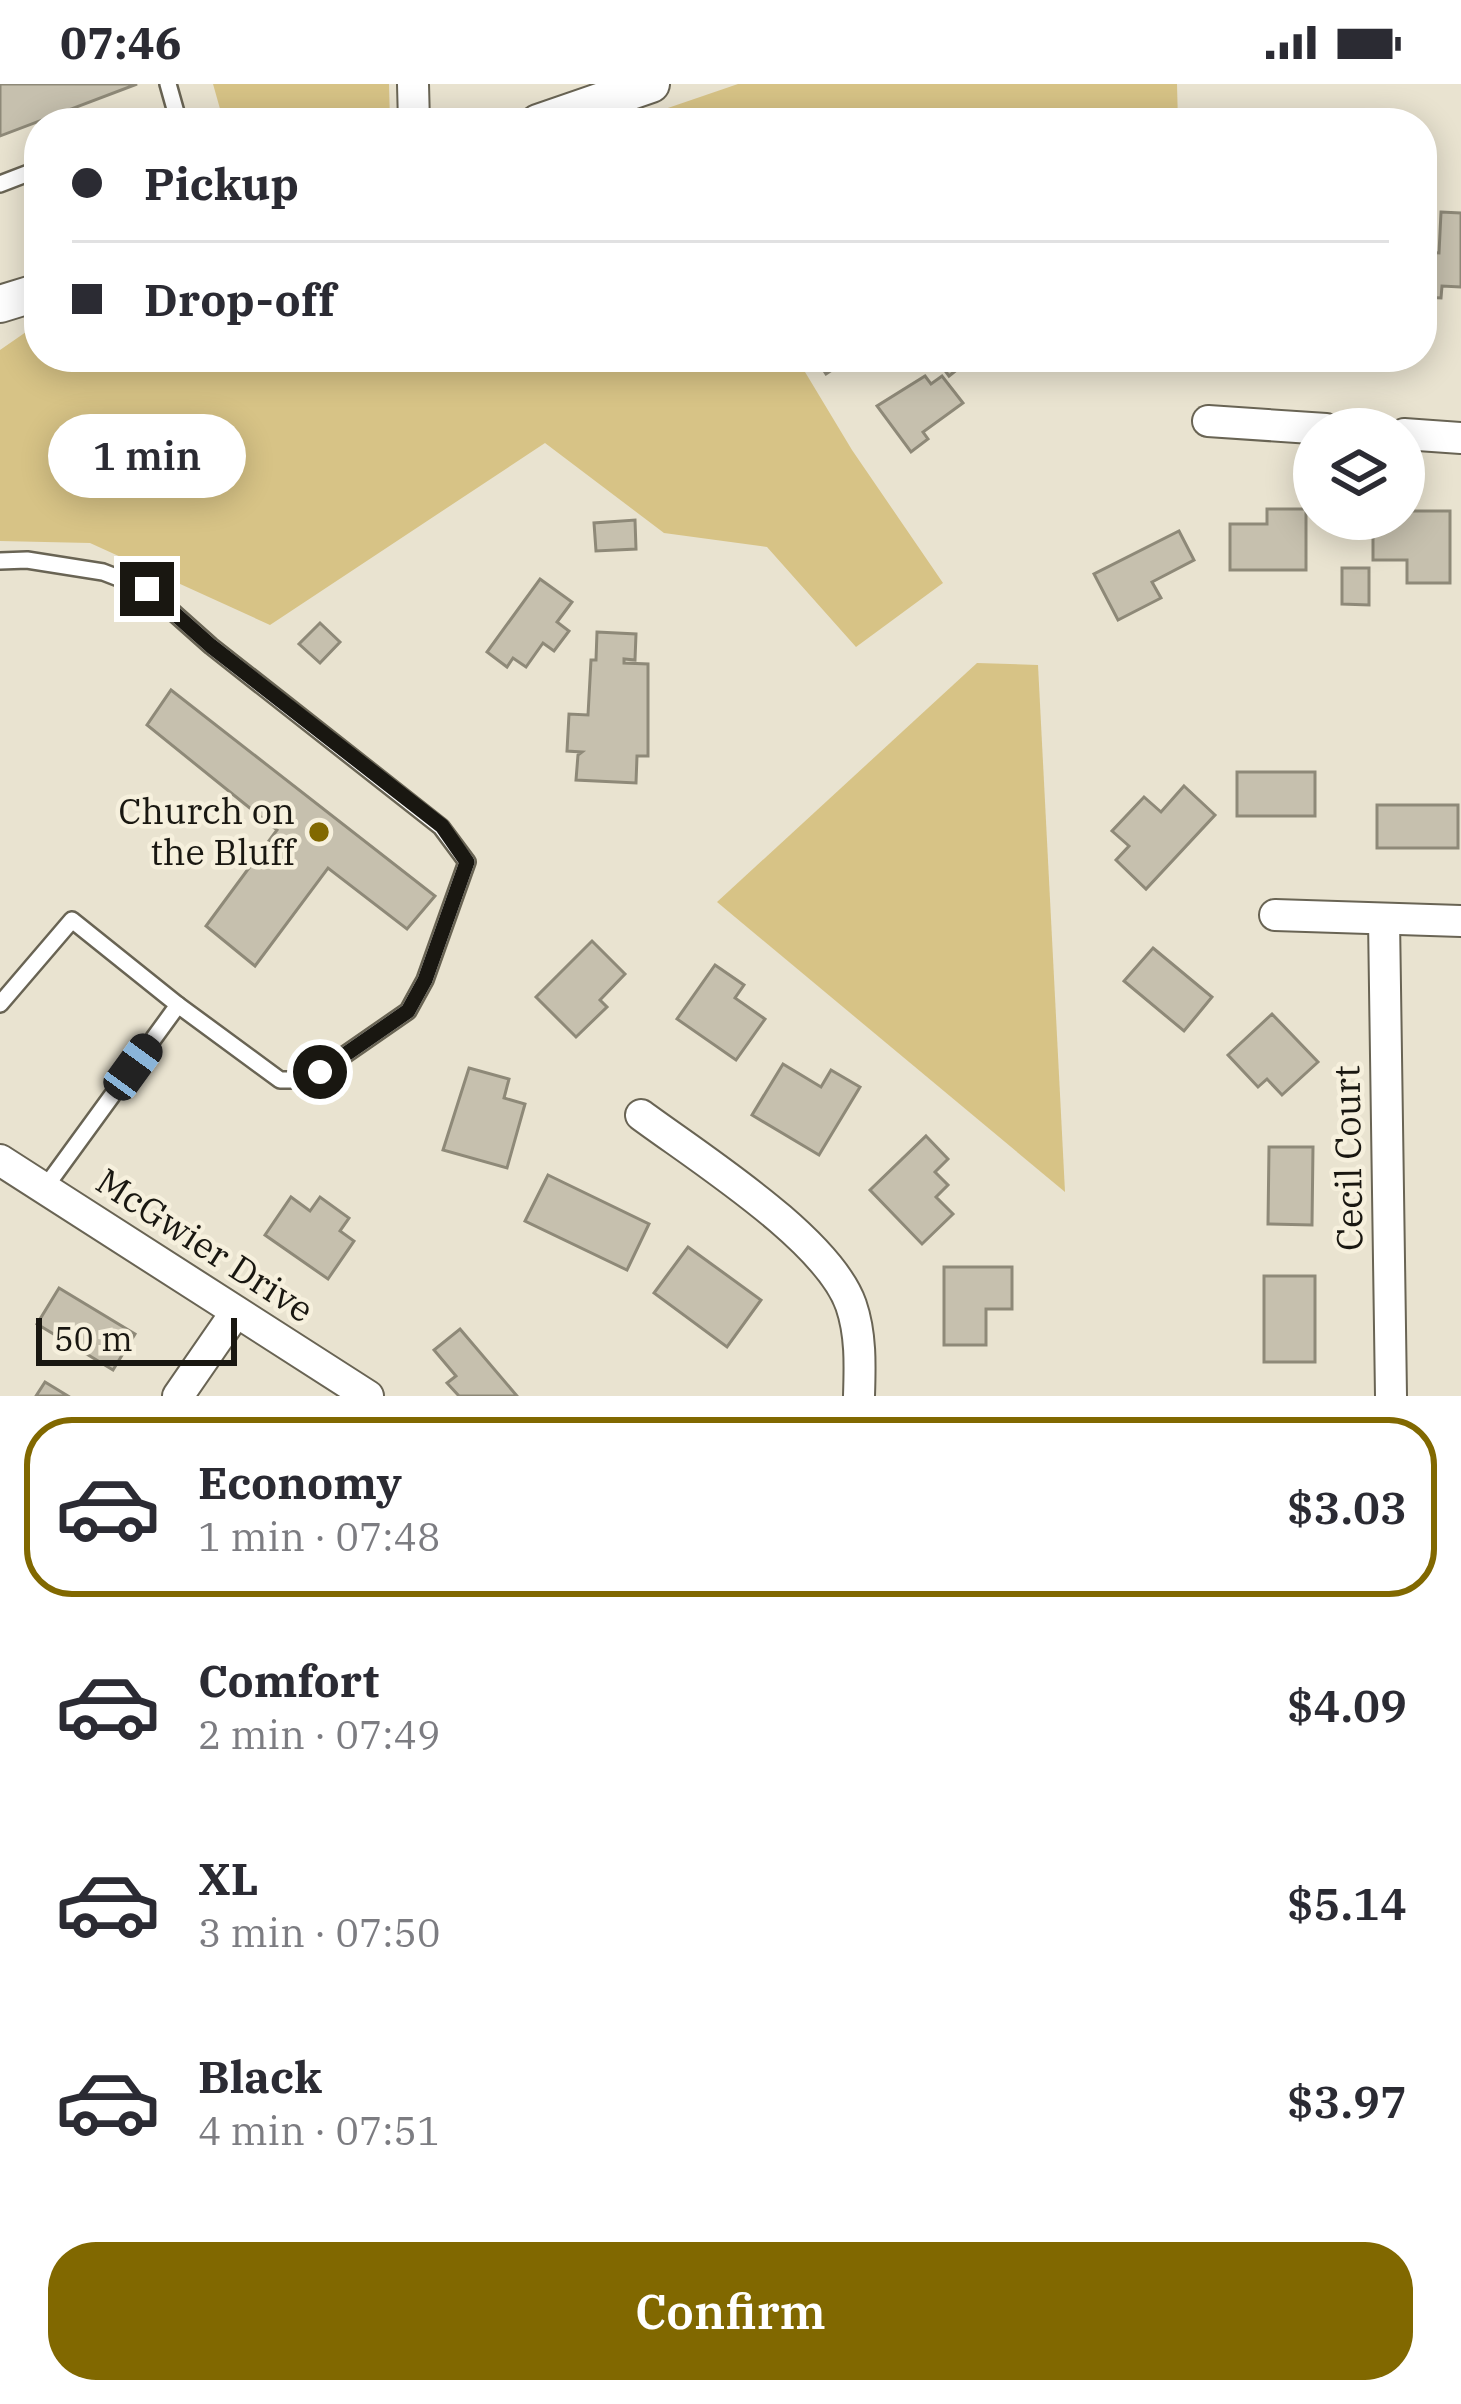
<!DOCTYPE html>
<meta charset="utf-8">
<style>
body{margin:0;font-family:"IBM Plex Serif",serif;background:#f7f7f7;color:#2b2b33;height:100vh;display:flex;flex-direction:column;font-size:45px;white-space:nowrap}
*{box-sizing:border-box;margin:0}
p{font-size:39px;color:#7c7c81}
.icon{flex:none;width:66px;height:66px;fill:none;stroke:currentColor;stroke-width:2;stroke-linecap:round;stroke-linejoin:round}
.map{position:relative;height:1312px;overflow:hidden}
.side{display:flex;flex-direction:column;background:#fff;flex:1}
.side>*{flex:none}
.hud{position:absolute;left:24px;top:24px;width:1413px;height:264px;border-radius:48px;box-shadow:0 6px 30px #0003;display:grid;align-content:center;height:264px;padding:0 48px;background:#fff}
.tools{position:absolute;left:1293px;top:324px;display:grid;gap:24px}
.tools a{display:grid;place-items:center;width:132px;height:132px;border-radius:50%;background:#fff;box-shadow:0 6px 30px #0003;font-size:60px}
.scale{position:absolute;left:36px;bottom:30px;width:201px;box-sizing:border-box;padding-left:12px;border:6px solid #191711;border-top:0;font-size:33px;line-height:42px;white-space:nowrap;color:#191711;-webkit-text-stroke:9px #f6f0dd;paint-order:stroke}
.end{position:absolute;width:54px;height:54px;margin:-27px;border:15px solid #191711;background:#fff;box-shadow:0 0 0 6px #fff}
.from{border-radius:50%}
.bubble{position:absolute;height:84px;border-radius:42px;background:#fff;box-shadow:0 6px 30px #0003;font-size:39px;font-weight:600;line-height:84px;text-align:center}
.car{position:absolute;width:36px;height:72px;margin:-36px -18px;border-radius:15px;box-shadow:0 0 9px 3px #0007;background:linear-gradient(#222 24%,#8ab4d8 0 40%,#222 0 76%,#8ab4d8 0 86%,#222 0)}
.hud b{display:flex;align-items:center;gap:42px;height:114px;font-size:45px}
.hud b+b{border-top:3px solid #e1e1e2}
.hud i{width:30px;height:30px;background:#2b2b33}
ul{padding:21px 0 0;list-style:none}
li{display:flex;align-items:center;gap:36px;height:180px;margin:0 24px 18px;padding:0 24px;border:6px solid transparent;border-radius:48px}
li div{flex:1}
li b{display:block;font-size:45px}
li em{font-style:normal;font-weight:600}
li.on{border-color:#816800}
li>.icon{width:108px;height:108px;stroke-width:1.5}
.primary-button{display:flex;gap:24px;margin-top:auto;padding:24px 48px}
.primary-button a{flex:1;height:138px;border-radius:48px;background:#816800;color:#fff;font-size:48px;font-weight:600;line-height:138px;text-align:center}
.status{display:flex;justify-content:space-between;align-items:center;height:84px;padding:0 60px;background:#fff;direction:ltr}
.status svg{height:33px;fill:currentColor}
.map>svg:first-child{display:block}
.green{fill:#d7c386}
.building{fill:#c6c0ae;stroke:#8e8978;stroke-width:3}
.lines{fill:none;stroke-linecap:round;stroke-linejoin:round}
.service-casing{stroke:#696454;stroke-width:20}
.minor-casing{stroke:#696454;stroke-width:34}
.tertiary-casing{stroke:#696454;stroke-width:40}
.service{stroke:#fff;stroke-width:15}
.minor{stroke:#fff;stroke-width:30}
.tertiary{stroke:#fff;stroke-width:36}
.route{stroke:#191711;stroke-width:15}
.poi-dot{fill:#816800;stroke:#f6f0dd;stroke-width:4.5}
.labels{text-anchor:middle;stroke-width:9;stroke-linejoin:round;paint-order:stroke}
.poi-label{font-size:36px;fill:#191711;stroke:#f6f0dd;text-anchor:end}
.street-label{font-size:36px;fill:#191711;stroke:#f6f0dd}
</style>
<div class="status"><b>07:46</b><svg viewBox="0 0 49 12"><path d="M0 12V9h3v3zM5 12V6h3v6zM10 12V3h3v9zM15 12V0h3v12zM26 1h20v11H26zM47 4h2v5h-2z"/></svg></div>
<div class="map">
<svg width="1461" height="1312" viewBox="0 0 1461 1312">
<rect width="100%" height="100%" fill="#e9e3d0"/>
<g class="green">
<path d="M213,0h176l1,39h-166z"/>
<path d="M738,0h439l1,39h-554z"/>
<path d="M39,239v34h757l56,93 91,133 -87,64 -89,-100 -103,-14 -119,-90 -275,182 -180,-82 -90,-2v-191z"/>
<path d="M977,579l61,2 27,527 -348,-290z"/>
</g>
<g class="building">
<path d="M0,0h137l-137,52z"/>
<path d="M1441,128l20,1v74l-19,-1 -1,12 -19,-1v-45l17,1z"/>
<path d="M815,273h26l3,5 -18,12z"/>
<path d="M935,273h38l-24,19z"/>
<path d="M925,292l6,8 11,-8 21,27 -40,29 5,7 -17,13 -34,-46z"/>
<path d="M1267,425h39v61h-76v-46h37z"/>
<path d="M1404,427h46v72h-43v-23h-34v-41h31z"/>
<path d="M635,436l1,29 -40,2 -2,-28z"/>
<path d="M1179,447l15,29 -42,22 9,16 -43,22 -24,-46z"/>
<path d="M1342,484h27v37l-27,-1z"/>
<path d="M540,495l32,23 -15,20 12,9 -15,20 -11,-8 -17,24 -13,-9 -6,9 -20,-15z"/>
<path d="M320,539l20,19 -20,21 -21,-19z"/>
<path d="M597,548l39,2 -1,26 -11,-1v4l24,1v92h-11l-1,27 -60,-3 2,-25 4,-3 -15,-1 2,-37 19,1 3,-55h5z"/>
<path d="M171,606l264,206 -28,33 -79,-61 -73,98 -49,-40 71,-96 -130,-105z"/>
<rect x="1237" y="688" width="78" height="44"/>
<path d="M1184,702l31,29 -69,74 -30,-29 13,-14 -17,-15 32,-34 17,15z"/>
<rect x="1377" y="721" width="81" height="43"/>
<path d="M592,857l33,33 -25,26 7,7 -31,30 -40,-40z"/>
<path d="M1153,864l59,49 -28,34 -60,-50z"/>
<path d="M715,881l29,20 -9,13 30,21 -29,41 -59,-41z"/>
<path d="M1272,930l46,48 -36,33 -15,-16 -9,8 -30,-32z"/>
<path d="M783,980l38,23 10,-17 29,17 -41,68 -67,-40z"/>
<path d="M469,984l40,11 -5,19 21,6 -18,64 -64,-18z"/>
<path d="M926,1052l22,23 -13,13 13,13 -12,12 17,17 -31,30 -52,-54z"/>
<path d="M1269,1063h44l-1,78 -44,-1z"/>
<path d="M548,1091l101,49 -22,46 -102,-49z"/>
<path d="M291,1113l19,14 10,-14 29,21 -9,13 14,10 -26,38 -63,-44z"/>
<path d="M688,1163l73,53 -34,47 -73,-54z"/>
<path d="M944,1183h68v42h-26v36h-42z"/>
<rect x="1264" y="1192" width="51" height="86"/>
<path d="M59,1204l76,46 -22,36 -76,-46z"/>
<path d="M460,1245l57,67h-58l-12,-13 9,-7 -22,-26z"/>
<path d="M45,1298l23,14h-32z"/>
</g>
<g class="lines">
<defs>
<g id="service">
<path d="M168,0l11,39"/>
<path d="M0,100l39,-15"/>
<path d="M0,477l27,-1 76,12 44,17 64,57 230,181 26,35 -42,118 -17,31 -88,61 -22,8h-18l-102,-75"/>
<path d="M0,920l72,-84 106,85 -134,184"/>
</g>
<g id="minor">
<path d="M413,0l1,39"/>
<path d="M1208,337l118,8"/>
<path d="M1404,350l57,4"/>
<path d="M1275,831l186,6"/>
<path d="M1384,835l7,477"/>
<path d="M641,1031c58,43 187,124 210,190 10,29 9,60 8,91"/>
<path d="M0,1076l368,236"/>
<path d="M178,1312l58,-84"/>
</g>
<g id="tertiary">
<path d="M538,39l113,-39"/>
<path d="M0,220l39,-12"/>
</g>
</defs>
<use href="#service" class="service-casing"/>
<use href="#minor" class="minor-casing"/>
<use href="#tertiary" class="tertiary-casing"/>
<use href="#service" class="service"/>
<use href="#minor" class="minor"/>
<use href="#tertiary" class="tertiary"/>
</g>
<g class="lines">
<path class="route" d="M147,505l64,57 231,180 25,36 -42,118 -17,31 -88,61"/>
</g>
<circle class="poi-dot" cx="319" cy="748" r="12"/>
<g class="labels">
<g class="poi-label">
<text x="295" y="740">Church on<tspan x="295" dy="41">the Bluff</tspan></text>
</g>
<g class="street-label">
<text transform="translate(1348 1074) rotate(-91)" y="13">Cecil Court</text>
<text transform="translate(205 1161) rotate(33)" y="13">McGwier Drive</text>
</g>
</g>
</svg>
<div class="tools">
<a><svg class="icon" aria-label="layers" viewBox="0 0 24 24"><path d="M12 4l9 5-9 5-9-5zM3 14l9 5 9-5"/></svg></a>
</div>
<div class="scale">50 m</div>
<i class="end from" style="left:320px;top:988px"></i>
<i class="end" style="left:147px;top:505px"></i>
<div class="bubble" style="left:48px;top:330px;width:198px">1 min</div>
<i class="car" style="left:133px;top:983px;rotate:36deg"></i>
<div class="hud">
<b><i class="from"></i>Pickup</b>
<b><i></i>Drop-off</b>
</div>
</div>
<section class="side">
<ul>
<li class="on"><svg class="icon" aria-label="car" viewBox="0 0 24 24"><path d="M5 17H2v-5l4-1 3-4h7l3 4 3 1v5h-3M9 17h6M6 11h13"/><circle cx="7" cy="17" r="2"/><circle cx="17" cy="17" r="2"/></svg><div><b>Economy</b><p>1 min · 07:48</p></div><em>$3.03</em></li>
<li><svg class="icon" aria-label="car" viewBox="0 0 24 24"><path d="M5 17H2v-5l4-1 3-4h7l3 4 3 1v5h-3M9 17h6M6 11h13"/><circle cx="7" cy="17" r="2"/><circle cx="17" cy="17" r="2"/></svg><div><b>Comfort</b><p>2 min · 07:49</p></div><em>$4.09</em></li>
<li><svg class="icon" aria-label="car" viewBox="0 0 24 24"><path d="M5 17H2v-5l4-1 3-4h7l3 4 3 1v5h-3M9 17h6M6 11h13"/><circle cx="7" cy="17" r="2"/><circle cx="17" cy="17" r="2"/></svg><div><b>XL</b><p>3 min · 07:50</p></div><em>$5.14</em></li>
<li><svg class="icon" aria-label="car" viewBox="0 0 24 24"><path d="M5 17H2v-5l4-1 3-4h7l3 4 3 1v5h-3M9 17h6M6 11h13"/><circle cx="7" cy="17" r="2"/><circle cx="17" cy="17" r="2"/></svg><div><b>Black</b><p>4 min · 07:51</p></div><em>$3.97</em></li>
</ul>
<div class="primary-button"><a>Confirm</a></div>
</section>
